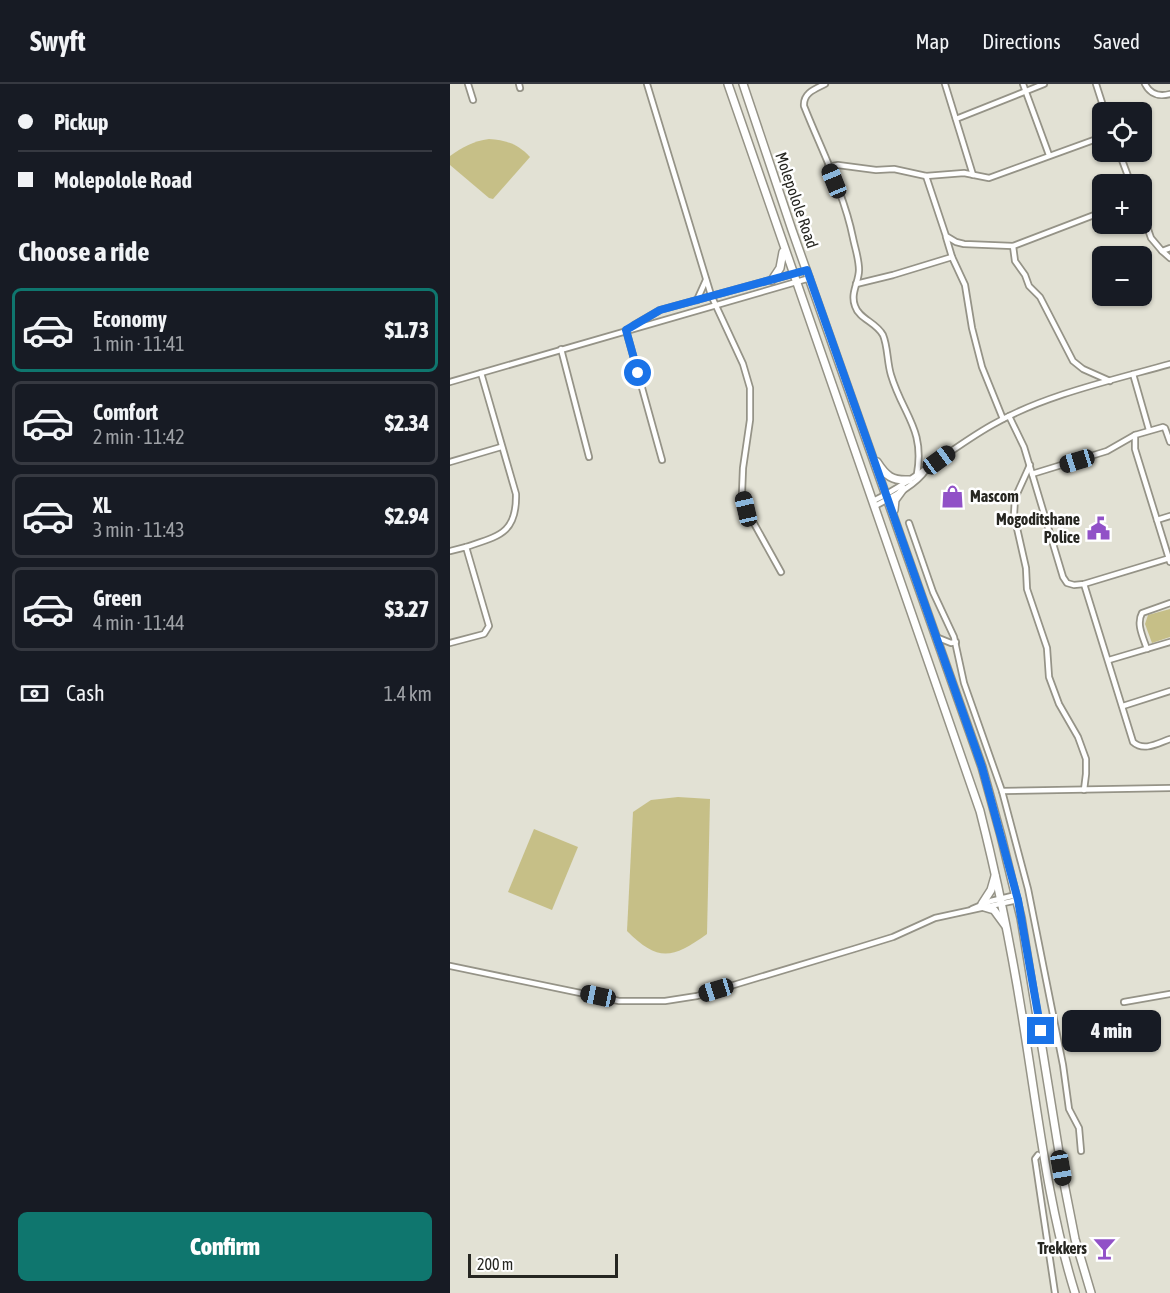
<!DOCTYPE html>
<meta charset="utf-8">
<style>
body{margin:0;font-family:"Asap Condensed",sans-serif;background:#242831;color:#f1f3f6;height:100vh;display:flex;flex-direction:column;font-size:22px;white-space:nowrap}
*{box-sizing:border-box;margin:0}
p{font-size:20px;color:#9ea1a6}
.icon{flex:none;width:33px;height:33px;fill:none;stroke:currentColor;stroke-width:2;stroke-linecap:round;stroke-linejoin:round}
.map{position:relative;flex:1;overflow:hidden}
.sheet{display:flex;flex-direction:column;background:#171b24;width:450px}
.sheet>*{flex:none}
.top-card{display:grid;align-content:center;height:132px;padding:0 18px;background:#171b24}
.buttons{position:absolute;left:642px;top:18px;display:grid;gap:12px}
.buttons a{display:grid;place-items:center;width:60px;height:60px;border-radius:9px;background:#171b24;box-shadow:0 2px 4px #0004;font-size:30px}
.scale{position:absolute;left:18px;bottom:15px;width:150px;box-sizing:border-box;padding-left:6px;border:3px solid #262621;border-top:0;font-size:16px;line-height:21px;white-space:nowrap;color:#262621;-webkit-text-stroke:4px #fff;paint-order:stroke}
.end{position:absolute;width:27px;height:27px;margin:-14px;border:8px solid #1a73e8;background:#fff;box-shadow:0 0 0 3px #fff}
.from{border-radius:50%}
.bubble{position:absolute;height:42px;border-radius:9px;background:#171b24;box-shadow:0 2px 4px #0004;font-size:20px;font-weight:800;line-height:42px;text-align:center}
.car{position:absolute;width:18px;height:36px;margin:-18px -9px;border-radius:8px;box-shadow:0 0 4px 2px #0007;background:linear-gradient(#222 24%,#8ab4d8 0 40%,#222 0 76%,#8ab4d8 0 86%,#222 0)}
.top-card b{display:flex;align-items:center;gap:21px;height:57px;font-size:22px}
.top-card b+b{border-top:2px solid #363941}
.top-card i{width:15px;height:15px;background:#f1f3f6}
ul{padding:0;list-style:none}
li{display:flex;align-items:center;gap:18px;height:84px;margin:0 12px 9px;padding:0 6px;border:3px solid #363941;border-radius:9px}
li div{flex:1}
li b{display:block;font-size:22px}
li em{font-style:normal;font-weight:800}
li.active{border-color:#0f766e}
li>.icon{width:54px;height:54px;stroke-width:1.5}
h2{padding:0 18px;font-size:27px;line-height:72px}
.pay{display:flex;align-items:center;gap:15px;height:66px;padding:0 18px;font-size:22px}
.pay p{margin-inline-start:auto}
.primary-button{display:flex;gap:12px;margin-top:auto;padding:12px 18px}
.primary-button a{flex:1;height:69px;border-radius:9px;background:#0f766e;color:#fff;font-size:24px;font-weight:800;line-height:69px;text-align:center}
header{display:flex;align-items:center;gap:36px;box-sizing:border-box;height:84px;padding:0 30px;background:#171b24;border-bottom:2px solid #363941}
header strong{font-size:28px}
nav{display:flex;gap:33px;margin-inline-start:auto;font-size:21px}
main{display:flex;flex:1;min-height:0}
.map>svg:first-child{display:block}
.green{fill:#c6bf87}
.lines{fill:none;stroke-linecap:round;stroke-linejoin:round}
.street-casing{stroke:#959387;stroke-width:8}
.primary-casing{stroke:#959387;stroke-width:10}
.street{stroke:#fff;stroke-width:4.5}
.primary{stroke:#fff;stroke-width:7}
.route{stroke:#1a73e8;stroke-width:8}
.labels{text-anchor:middle;stroke-width:5;stroke-linejoin:round;paint-order:stroke}
.street-label{font-size:16px;fill:#262621;stroke:#fff}
.poi-label{font-size:16px;font-weight:bold;fill:#262621;stroke:#fff;text-anchor:end}
</style>
<header>
<strong>Swyft</strong>
<nav><a>Map</a><a>Directions</a><a>Saved</a></nav>
</header>
<main>
<section class="sheet">
<div class="top-card">
<b><i class="from"></i>Pickup</b>
<b><i></i>Molepolole Road</b>
</div>
<h2>Choose a ride</h2>
<ul>
<li class="active"><svg class="icon" aria-label="car" viewBox="0 0 24 24"><path d="M5 17H2v-5l4-1 3-4h7l3 4 3 1v5h-3M9 17h6M6 11h13"/><circle cx="7" cy="17" r="2"/><circle cx="17" cy="17" r="2"/></svg><div><b>Economy</b><p>1 min · 11:41</p></div><em>$1.73</em></li>
<li><svg class="icon" aria-label="car" viewBox="0 0 24 24"><path d="M5 17H2v-5l4-1 3-4h7l3 4 3 1v5h-3M9 17h6M6 11h13"/><circle cx="7" cy="17" r="2"/><circle cx="17" cy="17" r="2"/></svg><div><b>Comfort</b><p>2 min · 11:42</p></div><em>$2.34</em></li>
<li><svg class="icon" aria-label="car" viewBox="0 0 24 24"><path d="M5 17H2v-5l4-1 3-4h7l3 4 3 1v5h-3M9 17h6M6 11h13"/><circle cx="7" cy="17" r="2"/><circle cx="17" cy="17" r="2"/></svg><div><b>XL</b><p>3 min · 11:43</p></div><em>$2.94</em></li>
<li><svg class="icon" aria-label="car" viewBox="0 0 24 24"><path d="M5 17H2v-5l4-1 3-4h7l3 4 3 1v5h-3M9 17h6M6 11h13"/><circle cx="7" cy="17" r="2"/><circle cx="17" cy="17" r="2"/></svg><div><b>Green</b><p>4 min · 11:44</p></div><em>$3.27</em></li>
</ul>
<div class="pay"><svg class="icon" aria-label="cash" viewBox="0 0 24 24"><path d="M3 7h18v10H3z"/><circle cx="12" cy="12" r="2"/></svg>Cash<p>1.4 km</p></div>
<div class="primary-button"><a>Confirm</a></div>
</section>
<div class="map">
<svg width="720" height="1209" viewBox="0 0 720 1209">
<rect width="100%" height="100%" fill="#e2e1d4"/>
<g class="green">
<path d="M39,55c17,1 29,5 41,18l-37,42 -4,-1 -39,-33v-9c13,-9 23,-15 39,-17z"/>
<path d="M720,525v28l-18,6 -7,-19 3,-9z"/>
<path d="M228,713l32,2 -3,135c-35,25 -49,28 -80,-3l6,-119 18,-12z"/>
<path d="M84,745l44,18 -26,63 -44,-18z"/>
</g>
<g class="lines">
<defs>
<g id="street">
<path d="M18,0l5,16"/>
<path d="M69,0l1,4"/>
<path d="M197,0l64,211 32,69 7,24v32l-7,48 -1,25 4,16 35,63"/>
<path d="M375,0c-10,5 -22,9 -21,22 17,43 40,87 49,132 2,10 6,21 6,32 0,12 -9,23 -4,36 4,13 21,16 28,29 5,12 4,27 8,40 12,40 34,54 26,99"/>
<path d="M495,0l28,91"/>
<path d="M573,0l26,71"/>
<path d="M646,0l9,28"/>
<path d="M695,0c5,10 14,13 25,10"/>
<path d="M506,35l88,-35"/>
<path d="M669,68l12,32"/>
<path d="M378,83l10,-2 38,5 18,-1 32,7 38,-3 25,5 113,-41"/>
<path d="M476,92l20,60 10,6 8,2 49,2 89,-34"/>
<path d="M692,128l9,26 11,13 8,-3"/>
<path d="M563,162l2,15 10,14 4,11 11,11 33,64 10,8 27,12"/>
<path d="M712,167l8,7"/>
<path d="M502,173l13,28 7,43 10,39 21,52"/>
<path d="M406,200l37,-9 59,-18 -6,-20"/>
<path d="M247,216l9,-20"/>
<path d="M184,241l26,-15 147,-40"/>
<path d="M176,246l36,130"/>
<path d="M111,265l28,108"/>
<path d="M683,290l16,56"/>
<path d="M0,298l360,-104"/>
<path d="M559,332l15,31 39,130 4,6 7,2 10,-1 86,-26"/>
<path d="M720,358l-5,-14 -2,-1 -28,8v14l35,113"/>
<path d="M0,378l51,-15"/>
<path d="M580,381l-15,33 -1,17 12,53 1,21 20,59 2,29 10,27 19,33 8,22v15l-2,16"/>
<path d="M582,390l75,-23 28,-16"/>
<path d="M423,417c43,-21 78,-53 119,-76 52,-30 121,-45 178,-61"/>
<path d="M425,422c17,-9 40,-20 51,-36"/>
<path d="M707,436l13,-4"/>
<path d="M459,439l24,69 21,45 10,46 38,108 26,98 35,176 6,44 10,19 2,23"/>
<path d="M16,463c32,-11 51,-13 50,-53l-35,-121"/>
<path d="M0,467l16,-4 23,79 -5,8 -34,9"/>
<path d="M634,500l49,158c11,10 25,1 37,-3"/>
<path d="M486,553l15,6 5,-1"/>
<path d="M697,565c-4,-12 -11,-25 -5,-36l28,-10"/>
<path d="M659,576l61,-18"/>
<path d="M673,622l47,-15"/>
<path d="M552,707l168,-3"/>
<path d="M522,825l19,-8 25,-6"/>
<path d="M0,882l169,35h46l32,-5 157,-47 39,-12 42,-19 83,-18"/>
<path d="M674,918l46,-8"/>
<path d="M588,1071l-3,4 20,134"/>
</g>
<g id="primary">
<path d="M278,0l252,727c20,78 35,156 47,236 13,83 23,166 48,246"/>
<path d="M293,0l49,146 190,537 19,69 20,82 43,265 11,56 16,54"/>
<path d="M322,196l8,-12 3,-16"/>
<path d="M427,378c9,14 15,19 32,18"/>
<path d="M444,426l1,-10 8,-11"/>
<path d="M532,820l9,-14 4,-14"/>
<path d="M534,823l10,3 11,15"/>
</g>
</defs>
<use href="#street" class="street-casing"/>
<use href="#primary" class="primary-casing"/>
<use href="#street" class="street"/>
<use href="#primary" class="primary"/>
</g>
<g class="lines">
<path class="route" d="M188,289l-12,-43 34,-20 147,-40 175,497 36,133 23,131"/>
</g>
<defs>
<symbol id="shop-bare" viewBox="-9 -9 18 18"><path d="M-5-2.5h2.3a2.7 3.5 0 0 1 5.4 0H5L5.5 6h-11ZM-1.5-2.5h3a1.5 2.3 0 0 0-3 0Z" fill="#9151c7" stroke="#fff" stroke-width="2.5" paint-order="stroke"/></symbol>
<symbol id="civic-bare" viewBox="-9 -9 18 18"><path d="M-.6-6.5H3V-4.5H.6V-3L4-1V1h2V6H-6V1h2V-1L-.6-3ZM-1.2 2.5V6h2.4V2.5Z" fill="#9151c7" stroke="#fff" stroke-width="2.5" paint-order="stroke"/></symbol>
<symbol id="bar-bare" viewBox="-9 -9 18 18"><path d="M-6-5H6L.8 .8V4.5H3.5V6h-7V4.5H-.8V.8Z" fill="#9151c7" stroke="#fff" stroke-width="2.5" paint-order="stroke"/></symbol>
</defs>
<g fill-rule="evenodd">
<use href="#shop-bare" x="486" y="396" width="33" height="33"/>
<use href="#civic-bare" x="632" y="428" width="33" height="33"/>
<use href="#bar-bare" x="638" y="1148" width="33" height="33"/>
</g>
<g class="labels">
<g class="street-label">
<text transform="translate(347 116) rotate(71)" y="6">Molepolole Road</text>
</g>
<g class="poi-label">
<text x="520" y="418" text-anchor="start">Mascom</text>
<text x="630" y="441">Mogoditshane<tspan x="630" dy="18">Police</tspan></text>
<text x="637" y="1170">Trekkers</text>
</g>
</g>
</svg>
<div class="buttons">
<a><svg class="icon" aria-label="locate" viewBox="0 0 24 24"><circle cx="12" cy="12" r="6"/><path d="M12 2v4M12 18v4M2 12h4M18 12h4"/></svg></a>
<a>+</a>
<a>−</a>
</div>
<div class="scale">200 m</div>
<i class="end from" style="left:188px;top:289px"></i>
<i class="end" style="left:591px;top:947px"></i>
<div class="bubble" style="left:612px;top:926px;width:99px">4 min</div>
<i class="car" style="left:384px;top:97px;rotate:338deg"></i>
<i class="car" style="left:489px;top:376px;rotate:54deg"></i>
<i class="car" style="left:627px;top:377px;rotate:253deg"></i>
<i class="car" style="left:296px;top:425px;rotate:347deg"></i>
<i class="car" style="left:266px;top:906px;rotate:253deg"></i>
<i class="car" style="left:148px;top:912px;rotate:282deg"></i>
<i class="car" style="left:611px;top:1084px;rotate:170deg"></i>
</div>
</main>
